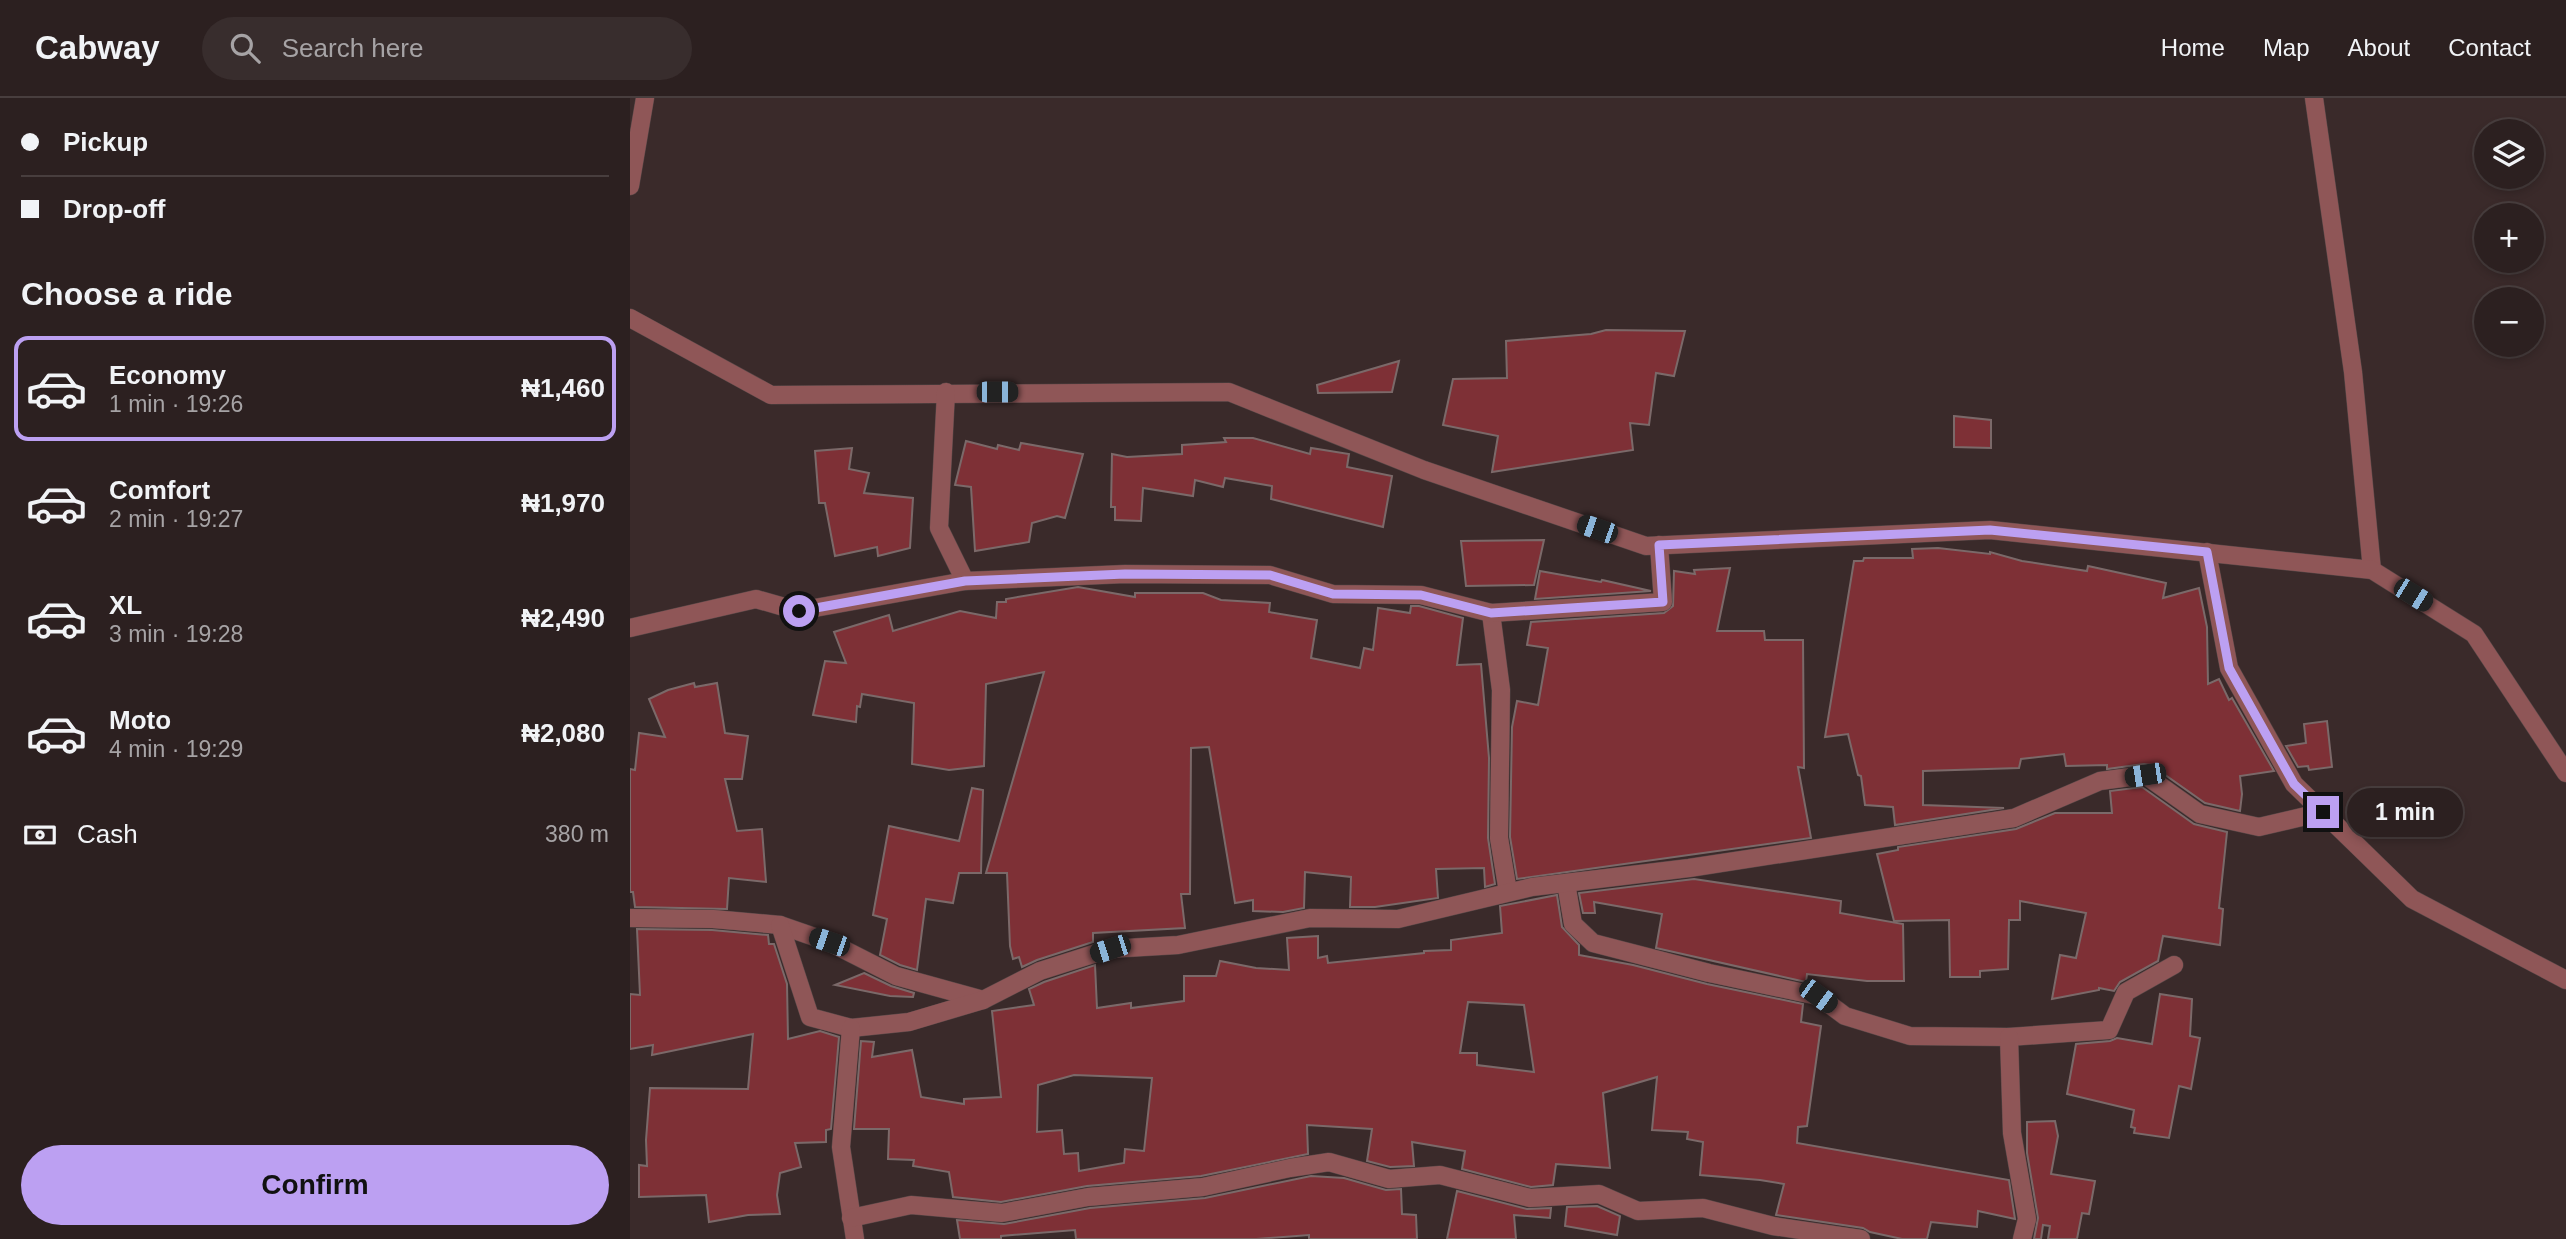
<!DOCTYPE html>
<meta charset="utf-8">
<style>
body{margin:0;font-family:Arial,sans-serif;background:#382d2d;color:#f1f3f6;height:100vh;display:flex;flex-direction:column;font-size:26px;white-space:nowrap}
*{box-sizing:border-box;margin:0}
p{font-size:23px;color:#a6a3a5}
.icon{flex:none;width:38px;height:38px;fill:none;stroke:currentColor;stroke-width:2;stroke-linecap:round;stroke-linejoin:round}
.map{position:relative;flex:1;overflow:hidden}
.details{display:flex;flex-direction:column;background:#2c2020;width:630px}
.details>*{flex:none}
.banner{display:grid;align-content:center;height:154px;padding:0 21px;background:#2c2020}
.tools{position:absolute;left:1844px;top:21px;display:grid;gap:14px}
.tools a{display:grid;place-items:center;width:70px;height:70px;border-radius:50%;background:#2c2020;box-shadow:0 4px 10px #0003,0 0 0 2px #483e3e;font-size:35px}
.end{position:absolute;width:32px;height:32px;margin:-16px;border:9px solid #bca0f2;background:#111;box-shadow:0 0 0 4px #111}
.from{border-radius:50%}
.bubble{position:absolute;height:49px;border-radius:24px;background:#2c2020;box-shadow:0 4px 10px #0003,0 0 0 2px #483e3e;font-size:23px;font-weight:700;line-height:49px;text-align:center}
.car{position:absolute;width:21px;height:42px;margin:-21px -10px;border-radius:9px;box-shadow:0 0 5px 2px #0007;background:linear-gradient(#222 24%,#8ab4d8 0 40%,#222 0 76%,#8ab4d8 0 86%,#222 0)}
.banner b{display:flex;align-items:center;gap:24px;height:66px;font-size:26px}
.banner b+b{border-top:2px solid #483e3e}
.banner i{width:18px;height:18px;background:#f1f3f6}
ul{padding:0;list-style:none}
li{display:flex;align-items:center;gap:21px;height:105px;margin:0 14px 10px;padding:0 7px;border:4px solid transparent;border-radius:14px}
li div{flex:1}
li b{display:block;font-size:26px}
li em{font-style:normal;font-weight:700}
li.selected{border-color:#bca0f2}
li>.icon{width:63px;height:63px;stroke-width:1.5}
h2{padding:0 21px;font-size:32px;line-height:84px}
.pay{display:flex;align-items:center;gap:18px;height:77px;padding:0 21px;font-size:26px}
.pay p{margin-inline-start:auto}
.cta{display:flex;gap:14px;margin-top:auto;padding:14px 21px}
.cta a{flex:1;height:80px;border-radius:42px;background:#bca0f2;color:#111;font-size:28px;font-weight:700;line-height:80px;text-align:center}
header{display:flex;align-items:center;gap:42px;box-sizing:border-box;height:98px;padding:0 35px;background:#2c2020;border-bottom:2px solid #483e3e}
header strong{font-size:33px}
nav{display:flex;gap:38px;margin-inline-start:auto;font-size:24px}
.search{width:490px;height:63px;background:#382d2d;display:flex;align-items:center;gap:18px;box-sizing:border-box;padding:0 24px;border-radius:38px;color:#a6a3a5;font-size:26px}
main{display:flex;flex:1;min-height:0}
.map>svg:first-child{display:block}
.building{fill:#7e3036;stroke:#7b6969;stroke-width:2;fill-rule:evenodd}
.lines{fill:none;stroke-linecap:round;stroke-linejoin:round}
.minor-casing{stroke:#564747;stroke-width:19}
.minor{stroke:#8f5657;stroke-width:18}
.route{stroke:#bca0f2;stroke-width:9}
</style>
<header>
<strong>Cabway</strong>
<div class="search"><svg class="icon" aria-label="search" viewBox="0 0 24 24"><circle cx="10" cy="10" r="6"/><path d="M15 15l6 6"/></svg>Search here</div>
<nav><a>Home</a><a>Map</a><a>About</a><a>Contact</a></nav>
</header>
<main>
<section class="details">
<div class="banner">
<b><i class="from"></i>Pickup</b>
<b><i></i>Drop-off</b>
</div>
<h2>Choose a ride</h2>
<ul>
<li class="selected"><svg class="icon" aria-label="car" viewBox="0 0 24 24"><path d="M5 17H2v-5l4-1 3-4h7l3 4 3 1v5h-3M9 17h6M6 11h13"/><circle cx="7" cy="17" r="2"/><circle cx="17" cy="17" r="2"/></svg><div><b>Economy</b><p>1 min · 19:26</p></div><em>₦1,460</em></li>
<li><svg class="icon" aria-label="car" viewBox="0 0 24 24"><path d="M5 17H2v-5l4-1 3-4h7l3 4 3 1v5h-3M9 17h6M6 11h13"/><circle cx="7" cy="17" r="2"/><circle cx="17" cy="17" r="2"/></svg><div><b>Comfort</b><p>2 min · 19:27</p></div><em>₦1,970</em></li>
<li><svg class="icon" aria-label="car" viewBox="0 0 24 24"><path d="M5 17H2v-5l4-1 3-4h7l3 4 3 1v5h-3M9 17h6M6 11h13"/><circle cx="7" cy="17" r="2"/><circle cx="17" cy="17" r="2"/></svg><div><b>XL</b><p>3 min · 19:28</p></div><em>₦2,490</em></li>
<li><svg class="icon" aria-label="car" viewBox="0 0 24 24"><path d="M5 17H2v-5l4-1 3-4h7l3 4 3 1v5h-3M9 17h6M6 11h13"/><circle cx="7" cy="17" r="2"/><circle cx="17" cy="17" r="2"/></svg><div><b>Moto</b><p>4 min · 19:29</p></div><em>₦2,080</em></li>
</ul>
<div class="pay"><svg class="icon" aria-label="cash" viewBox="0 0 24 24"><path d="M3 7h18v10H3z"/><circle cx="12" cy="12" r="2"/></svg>Cash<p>380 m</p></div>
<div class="cta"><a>Confirm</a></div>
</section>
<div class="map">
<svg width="1936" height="1141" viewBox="0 0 1936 1141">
<rect width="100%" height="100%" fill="#3a2a2a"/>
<g class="building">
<path d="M976,232l79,1 -11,45 -18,-3 -7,52 -19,-2 3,27 -141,22 6,-36 -55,-11 10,-46 54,-1 -1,-37 85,-7z"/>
<path d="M769,263l-7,31 -74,1 -1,-8z"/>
<path d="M1324,318l37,4v28l-37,-1z"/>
<path d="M594,340h29l57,16 1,-6 38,6 -2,13 45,9 -9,51 -112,-28 1,-13 -47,-8 -2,9 -28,-7 -2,16 -50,-8 -2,33 -26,-1v-13h-4l1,-53 15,3 55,-3v-9l44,-3z"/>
<path d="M336,343l31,8 1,-4 21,5 2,-7 62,11 -18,64 -8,-2 -25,7 -3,19 -54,9 -4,-64 -16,-2z"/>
<path d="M222,350l-3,21 20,4 -5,20 49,5 -3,50 -32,8 -1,-9 -42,9 -10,-53h-6l-4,-52z"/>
<path d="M914,442l-10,45 -68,1 -5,-45z"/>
<path d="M1308,450l52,6v-2l32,9 65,10 1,-5 78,17 -3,15 36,-10 8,39 1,57 11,-5 10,21 3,-2 42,73 -34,5 2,18 -2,17 -35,-8 -54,-38 -7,-1 -37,5v-4l-41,1 -2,-12 -43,5 -2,9 -96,3v34l81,3 -109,17 -2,-18 -28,-2 -4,-29 -3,-1 -10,-41 -23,3 29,-176h9l1,-3h49l-1,-9z"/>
<path d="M1100,470l-13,63h47l1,9h38l1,128 -6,-1 13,71 -294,41 -7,-42 2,-110 5,-26 21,4 10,-57 -21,-3 4,-23 133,-9 9,-7 1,-35 21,3 -1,-4z"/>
<path d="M910,473l61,11 1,-2 49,11 -116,8z"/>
<path d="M448,489l57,10v-4h68l18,7 49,3 -1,9 48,8 -6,38 49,10 4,-20 9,2 5,-42 32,5 1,-7h8l44,12 -6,47 24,-1 8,94 -1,80 7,46 -10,3 -1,-19 -48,1 2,29 -63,9h-25l1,-30 -46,-5 -1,36 -21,4 -30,-1v-11l-18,3 -26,-156 -18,1 -1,146h-9l4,34 -92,5v9l-56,18 -15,7 -3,-10 -6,2 -3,-13 -3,-73h-21l58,-201 -58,12 -2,82 -35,4 -37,-6 2,-61 -52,-9 -2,13 -3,-1 -1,16 -43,-7 12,-54 21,2 -12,-31 55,-17 4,16 67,-20 36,7 1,-16h9v-3z"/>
<path d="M64,585l1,4 22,-4 8,50 23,3 -6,43h-17l12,52 25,-2 4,53 -37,-4 -2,31 -92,-2 -2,-15h-3v-123l5,1 4,-37 26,4 -16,-38 19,-9z"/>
<path d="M1697,623l5,46 -23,3 -1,-4 -10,1 -12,-21 20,-3 -2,-19z"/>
<path d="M1512,689l52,37 33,8 -8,76 4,1 -3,36 -57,-9 -5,25 -38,21 -6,9 -15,-3v2l-47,9 8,-44 16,3 10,-45 -66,-12v19h-11l-1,49 -28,2v6h-30l-1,-57 -55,1 -17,-67 21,-4v-3l118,-18 39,-16h57l-2,-22z"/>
<path d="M342,690l11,2 -2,83h-22l-6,30 -27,-4 -9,71 -17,-5 -20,-10 7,-36 -14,-4 16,-89 70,15z"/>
<path d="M1064,781l147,22 -1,12 63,11 1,57h-37l-60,-7 -1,8 -150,-34 6,-34 -68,-12 1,11h-12l-4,-20z"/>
<path d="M927,797l5,32 17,18v10l54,10 74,19 96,20 -2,18 20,4 -14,100 -9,1 -1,16 212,37 6,39 -37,-8 -1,16 -46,-5 -4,17h-25l-32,-7 -7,-4 -87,-13 8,-31 -24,-4 -60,-5 3,-33 -16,-3 1,-7 -36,-2 5,-53 -54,16 7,75 -54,-4 -3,21 -22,2 -69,-18 3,-18 -53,-9 2,24 -24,1 -23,-6 5,-32 -65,-4 1,29 -107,22 -114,10 -86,16 -48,-5 -4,-25 -36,-6 1,-6 -26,-1 1,-30h-35l7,-88 13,1 -2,15 40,-7 9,47 43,7v-5l37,-2 -9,-86 42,-6 -5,-16 15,-7 51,-17 2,43 34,-5v5l53,-7v-25h32l4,-15 36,7 33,2 -2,-32 31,-2v22l9,-2 1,7 96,-10v-2l27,-1v-10l51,-7 -2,-27zM838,904l56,3 10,67 -57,-7v-12h-17zM444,977l78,3 -8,73 -19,-2 -1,14 -45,8 -1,-18 -14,1 -2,-24 -25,2 1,-47z"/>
<path d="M7,831l75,1 56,5 1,9h5l13,40 1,55 32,-8 19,6 -8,92 -5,1v12l-31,1 6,24 -21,6 -3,22 3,19 -32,1 -39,7 -3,-27 -67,2v-32l8,1 -1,-26 4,-52 98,1 5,-55 -101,21 1,-10 -23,4v-55l10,1z"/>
<path d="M234,875l27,13 23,7 -1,4 -23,-1 -55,-11z"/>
<path d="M1530,896l32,5 -2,37 10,2 -9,51 -12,-3 -10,52 -35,-5 1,-5 -4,-1 3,-17 -67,-16 9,-50 34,-3 7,-3 35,6z"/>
<path d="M1425,1023l3,15 -7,38 44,7 -6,33 -7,-1 -5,26h-29l2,-13 -7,-1 -2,14h-7l4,-21 -11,-65v-31z"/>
<path d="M681,1078l33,2 42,12 15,-1 1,25 14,1 1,24h-108v-4l-53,4h-180l-1,-9 -74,6v3h-41l-3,-19 47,4 86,-16 115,-10z"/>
<path d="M827,1093l70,18 24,-1 -1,10 -36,-3 2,24h-69z"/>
<path d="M967,1108l23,10 -3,19 -52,-9 2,-19z"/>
</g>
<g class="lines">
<defs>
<g id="minor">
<path d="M1684,0l39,274 19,198"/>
<path d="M0,88l15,-88"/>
<path d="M0,220l141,77 458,-3 195,78 222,76 344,-16 382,40 102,64 92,139"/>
<path d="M316,294l-7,136 26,53"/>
<path d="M1577,454l22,116 65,116 118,115 154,81"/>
<path d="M861,515l10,77 -2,148 9,54"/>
<path d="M0,530l126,-29 42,12 167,-30 160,-7 145,1 63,19 88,1 70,18 172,-11 -4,-57"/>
<path d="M936,785l7,41 20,19 116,30 109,23 27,20 65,20 99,1 100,-7 17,-38 48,-27"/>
<path d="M0,820l83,1 67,6 49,17 67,34 87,24"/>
<path d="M150,827l30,92 41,11 58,-6 74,-22 57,-29 69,-22 69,-4 132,-27 88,1 134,-32 157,-19 325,-50 86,-37 45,-6 55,39 59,13 64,-15"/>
<path d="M221,930l-10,119 14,92"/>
<path d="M1379,939l3,96 15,86 -5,20"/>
<path d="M221,1120l60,-13 91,8 86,-16 115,-10 87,-19 39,-6 60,17 51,-4 90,23 69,-4 39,17 65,-3 70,18 88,13"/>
</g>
</defs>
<use href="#minor" class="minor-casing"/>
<use href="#minor" class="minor"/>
</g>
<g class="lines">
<path class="route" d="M169,513l166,-30 160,-7 145,1 63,19 88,1 70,18 172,-11 -4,-57 331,-15 217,22 22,116 65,116 29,28"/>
</g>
</svg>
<div class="tools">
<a><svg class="icon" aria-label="layers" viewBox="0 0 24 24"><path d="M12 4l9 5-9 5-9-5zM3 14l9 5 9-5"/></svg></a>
<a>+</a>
<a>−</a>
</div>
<i class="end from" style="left:169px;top:513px"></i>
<i class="end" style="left:1693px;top:714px"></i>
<div class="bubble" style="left:1717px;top:690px;width:116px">1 min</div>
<i class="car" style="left:367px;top:294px;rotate:90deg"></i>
<i class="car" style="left:967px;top:431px;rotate:289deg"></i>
<i class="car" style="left:1783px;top:497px;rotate:122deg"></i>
<i class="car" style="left:1515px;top:677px;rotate:261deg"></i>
<i class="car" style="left:199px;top:844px;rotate:289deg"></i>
<i class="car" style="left:480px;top:851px;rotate:252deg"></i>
<i class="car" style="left:1188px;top:898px;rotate:126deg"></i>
</div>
</main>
